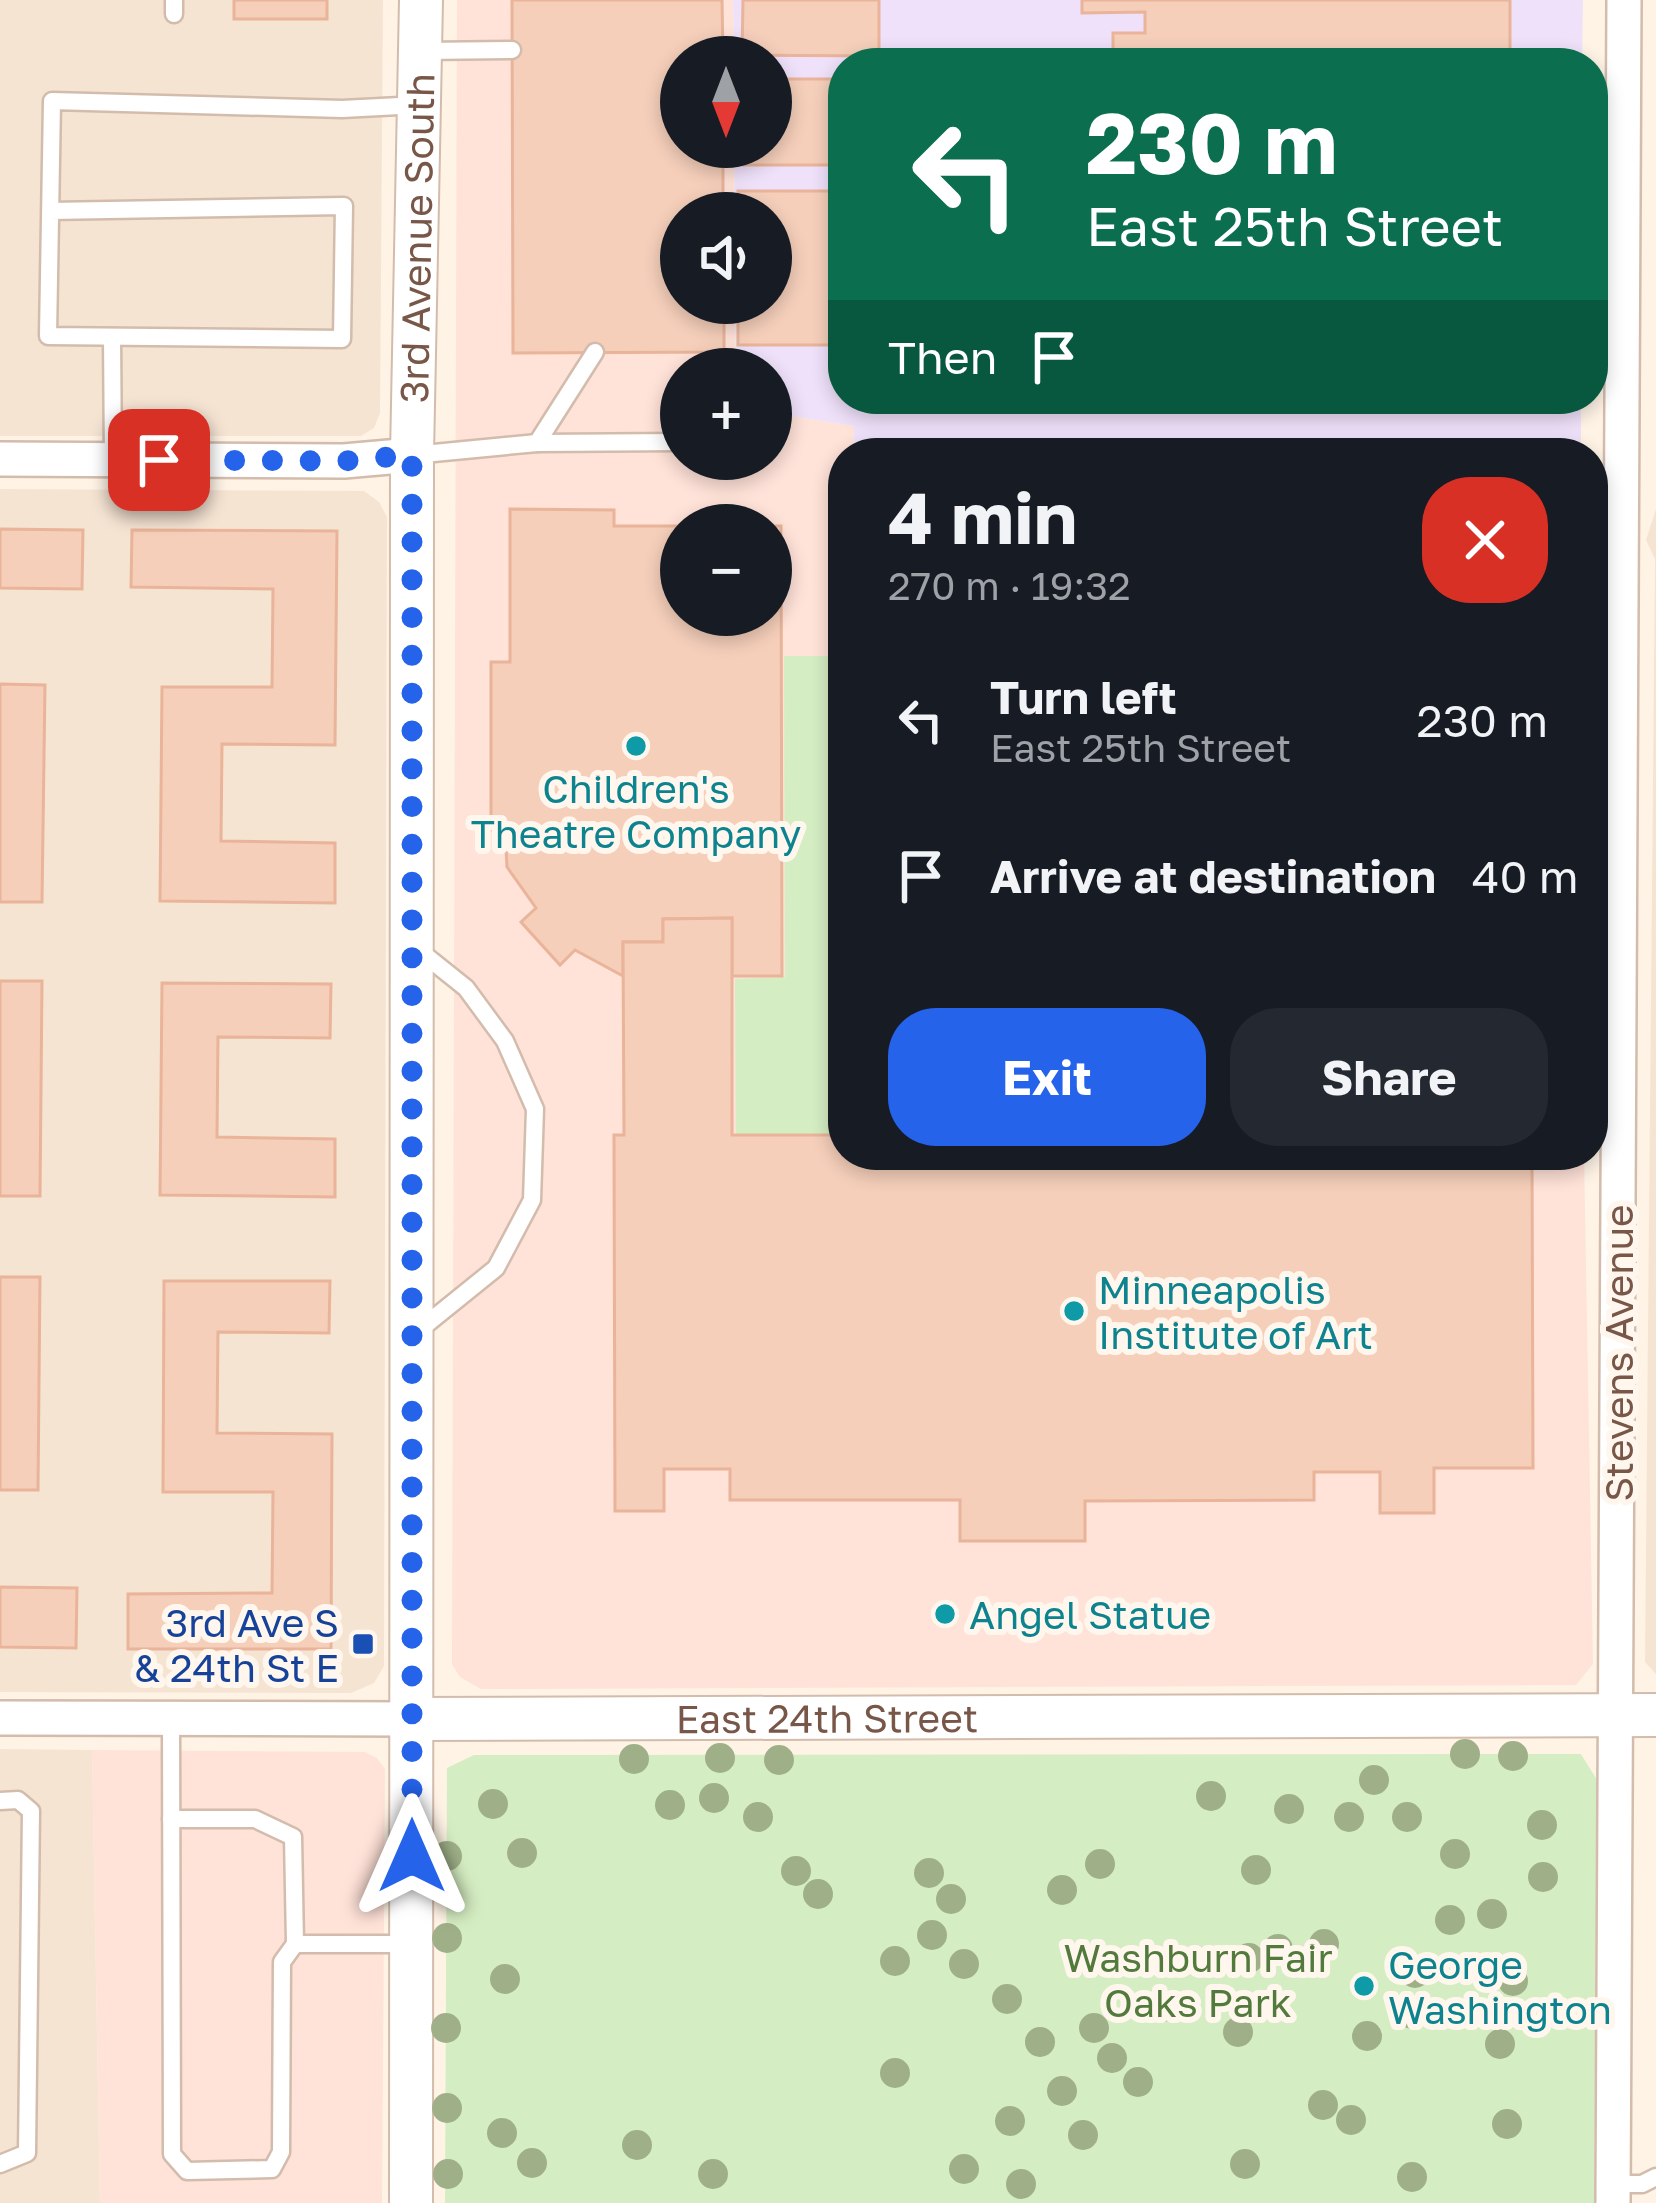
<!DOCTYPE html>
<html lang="en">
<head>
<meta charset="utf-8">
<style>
  body { margin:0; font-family:"Golos Text",sans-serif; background:#242831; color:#f1f3f6; height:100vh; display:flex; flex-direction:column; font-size:45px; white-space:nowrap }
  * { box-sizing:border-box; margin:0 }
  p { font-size:39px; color:#9ea1a6 }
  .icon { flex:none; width:66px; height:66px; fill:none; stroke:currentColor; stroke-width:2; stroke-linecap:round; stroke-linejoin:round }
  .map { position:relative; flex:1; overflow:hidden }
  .sheet { position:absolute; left:828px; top:438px; width:780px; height:732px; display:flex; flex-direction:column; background:#171b24; border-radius:48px; box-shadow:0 6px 18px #0003 }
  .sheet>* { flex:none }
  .guide { position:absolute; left:828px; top:48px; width:780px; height:366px; border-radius:48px; box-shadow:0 6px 18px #0003; background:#0b6e4f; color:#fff; overflow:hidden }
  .needle { width:78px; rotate:180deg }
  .controls { position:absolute; left:660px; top:36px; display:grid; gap:24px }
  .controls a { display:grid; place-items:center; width:132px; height:132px; border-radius:50%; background:#171b24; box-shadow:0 6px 18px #0003; font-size:60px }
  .pin { position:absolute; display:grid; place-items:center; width:102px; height:102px; color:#fff; margin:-51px; border-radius:24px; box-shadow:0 6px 18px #0006 }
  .me { position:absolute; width:132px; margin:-66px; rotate:0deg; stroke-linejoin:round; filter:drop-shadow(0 0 9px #0008) }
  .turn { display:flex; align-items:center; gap:42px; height:252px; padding:0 60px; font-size:54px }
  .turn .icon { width:156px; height:156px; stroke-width:2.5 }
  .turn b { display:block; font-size:84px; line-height:102px }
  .then { display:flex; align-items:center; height:114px; padding:0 60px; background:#0003; gap:24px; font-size:45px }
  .round { display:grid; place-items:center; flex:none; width:126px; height:126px; border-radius:48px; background:#242831 }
  .head { display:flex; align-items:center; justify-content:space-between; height:204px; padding:0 60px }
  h1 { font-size:72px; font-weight:700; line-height:90px }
  .cta { display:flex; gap:24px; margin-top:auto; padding:24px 60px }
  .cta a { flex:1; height:138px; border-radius:48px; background:#2563eb; color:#fff; font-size:48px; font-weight:700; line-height:138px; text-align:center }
  .cta a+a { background:#242831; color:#f1f3f6 }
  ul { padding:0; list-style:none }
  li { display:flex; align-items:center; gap:36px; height:156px; padding:0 60px }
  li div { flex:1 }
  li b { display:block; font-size:45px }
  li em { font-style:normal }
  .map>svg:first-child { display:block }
  .residential { fill:#f6e4d3 }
  .commercial { fill:#ffe2d8; fill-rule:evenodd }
  .education { fill:#f0e1fa }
  .green { fill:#d5edc2 }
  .building { fill:#f5cfba; stroke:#e9b499; stroke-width:3 }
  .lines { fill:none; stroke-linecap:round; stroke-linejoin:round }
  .service-casing { stroke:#d3bcac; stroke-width:21 }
  .minor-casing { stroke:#d3bcac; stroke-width:38 }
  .tertiary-casing { stroke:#d3bcac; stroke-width:46 }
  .service { stroke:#fff; stroke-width:16 }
  .minor { stroke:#fff; stroke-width:33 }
  .tertiary { stroke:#fff; stroke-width:42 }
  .tree { fill:#9fb088 }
  .route { stroke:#2563eb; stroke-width:21; stroke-dasharray:0 37.8 }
  .culture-dot { fill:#0f9aa8; stroke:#fff7ed; stroke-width:4.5 }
  .transit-dot { fill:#1a4fb4; stroke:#fff7ed; stroke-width:4.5 }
  .labels { text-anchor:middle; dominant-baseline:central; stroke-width:12; stroke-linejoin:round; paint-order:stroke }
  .street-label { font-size:39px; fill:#795748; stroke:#fff7ed }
  .culture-label { font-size:39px; fill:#0d838f; stroke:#fff7ed; text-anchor:start }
  .transit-label { font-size:39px; fill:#164399; stroke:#fff7ed; text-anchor:end }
  .park-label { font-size:39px; fill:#527a3c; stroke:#fff7ed }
</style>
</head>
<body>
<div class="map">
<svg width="1656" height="2203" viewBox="0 0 1656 2203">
  <rect width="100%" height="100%" fill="#fef3e5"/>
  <g class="residential">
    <polygon points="0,0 383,0 380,413 374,428 361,436 0,436"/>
    <polygon points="0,489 364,491 379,502 387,517 384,1666 374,1683 351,1693 0,1692"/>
    <polygon points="1656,509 1656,1674 1645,1662 1655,559 1646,540"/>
    <polygon points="0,1749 92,1750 100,2203 0,2203"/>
  </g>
  <g class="commercial">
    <path d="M457,0H733L734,57H681V147H734L735,213H681V303H735L736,369H681V459H771V413L854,426L853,453H843V1155H1584L1593,1664L1576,1685L481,1689L460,1677L452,1664ZM681,525H771V615H681Z"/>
    <polygon points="92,1750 365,1752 377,1758 385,1769 382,2203 100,2203"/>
  </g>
  <polygon class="education" points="733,0 1583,0 1582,63 843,63 843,399 1581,399 1581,453 853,453 854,426 771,413 771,369 736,369 735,303 771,303 771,213 735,213 734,147 771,147 771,57 734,57"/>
  <g class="green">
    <polygon points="784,656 843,656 843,1145 736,1140 735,979 785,977"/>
    <polygon points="1558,1754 1581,1754 1597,1780 1594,2203 445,2203 447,1768 474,1755"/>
  </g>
  <g class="building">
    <rect x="234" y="0" width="93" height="19"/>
    <polygon points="512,0 722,0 723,57 681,57 681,147 723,147 723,213 681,213 681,303 724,303 724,352 513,353"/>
    <polygon points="743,0 879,0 879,56 742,55"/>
    <polygon points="1082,0 1510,0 1510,63 1113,63 1113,33 1145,33 1145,12 1082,13"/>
    <polygon points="771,79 843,79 843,165 743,165 743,147 771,147"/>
    <polygon points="738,191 843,191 843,345 738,345 738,303 771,303 771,213 738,213"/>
    <polygon points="510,509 614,510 614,526 681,526 681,615 771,615 771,526 781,526 782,976 732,976 732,918 663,919 663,942 623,942 623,976 575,950 560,965 521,922 536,908 507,867 505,830 491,830 491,662 510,662"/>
    <polygon points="0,529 83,530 82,589 0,588"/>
    <polygon points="132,530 337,531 335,745 222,744 221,841 335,843 335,903 160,901 162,687 272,687 273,589 131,587"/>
    <polygon points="0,684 45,685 42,902 0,902"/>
    <polygon points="732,918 732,1135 843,1135 843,1155 1532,1155 1533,1468 1434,1468 1434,1513 1380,1513 1380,1472 1314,1472 1314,1500 1085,1501 1085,1541 960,1541 960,1500 730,1500 730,1469 664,1469 664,1511 615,1511 614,1135 624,1135 623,942 663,942 663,919"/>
    <polygon points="0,981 42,981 40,1196 0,1196"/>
    <polygon points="162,983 331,984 330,1038 218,1037 217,1137 335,1139 335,1197 160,1195"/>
    <polygon points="0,1277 40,1277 38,1490 0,1490"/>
    <polygon points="164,1281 330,1281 329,1333 218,1332 217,1433 332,1434 331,1649 128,1649 128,1594 272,1593 273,1492 163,1492"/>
    <polygon points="0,1587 77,1588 76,1648 0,1647"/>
  </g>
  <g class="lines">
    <defs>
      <g id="service">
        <polyline points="174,14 174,0"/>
        <polyline points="422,51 512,50"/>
        <polyline points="50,211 344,206 342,339 48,336 52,101 342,109 419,105"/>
        <polyline points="112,337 113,460"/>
        <polyline points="537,443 595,352"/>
        <polyline points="413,455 537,443 681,442"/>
        <polyline points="416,948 466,988 505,1041 535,1109 532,1200 496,1268 418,1331"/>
        <polyline points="171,1719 172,2154 187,2171 272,2169 281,2152 282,1962 295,1944 411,1944"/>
        <polyline points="0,1801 18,1800 31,1811 27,2153 0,2164"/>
        <polyline points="171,1819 255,1819 293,1837 295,1944"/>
        <polyline points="1613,2184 1642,2184 1656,2177"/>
      </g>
      <g id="minor">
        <polyline points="0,459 344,461 412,455"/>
        <polyline points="0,1718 413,1719"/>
        <polyline points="1613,2203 1624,0"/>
      </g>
      <g id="tertiary">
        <path id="s1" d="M413,1719L1656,1715"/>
        <path id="s2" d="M411,2203L412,455L421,0"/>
      </g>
    </defs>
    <use href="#service" class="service-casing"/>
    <use href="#minor" class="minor-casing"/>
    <use href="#tertiary" class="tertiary-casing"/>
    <use href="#service" class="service"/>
    <use href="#minor" class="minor"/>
    <use href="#tertiary" class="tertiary"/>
  </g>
  <g class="tree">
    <circle cx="1465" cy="1754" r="15"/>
    <circle cx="1513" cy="1756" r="15"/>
    <circle cx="720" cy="1758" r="15"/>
    <circle cx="634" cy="1759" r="15"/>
    <circle cx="779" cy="1760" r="15"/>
    <circle cx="1374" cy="1780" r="15"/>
    <circle cx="1211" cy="1796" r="15"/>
    <circle cx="714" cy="1798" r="15"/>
    <circle cx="493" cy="1804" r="15"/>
    <circle cx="670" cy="1805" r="15"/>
    <circle cx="1289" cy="1809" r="15"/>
    <circle cx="758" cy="1817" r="15"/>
    <circle cx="1349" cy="1817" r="15"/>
    <circle cx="1407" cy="1817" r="15"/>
    <circle cx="1542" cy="1825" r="15"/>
    <circle cx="522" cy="1853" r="15"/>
    <circle cx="1455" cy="1854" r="15"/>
    <circle cx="447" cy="1856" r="15"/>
    <circle cx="1100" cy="1864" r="15"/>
    <circle cx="1256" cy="1870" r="15"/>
    <circle cx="796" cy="1871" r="15"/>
    <circle cx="929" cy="1873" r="15"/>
    <circle cx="1543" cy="1877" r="15"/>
    <circle cx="1062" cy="1890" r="15"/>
    <circle cx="818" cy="1894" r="15"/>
    <circle cx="951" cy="1899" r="15"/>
    <circle cx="1492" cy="1914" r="15"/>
    <circle cx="1450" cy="1920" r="15"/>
    <circle cx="932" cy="1935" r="15"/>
    <circle cx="447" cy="1938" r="15"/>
    <circle cx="1324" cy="1944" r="15"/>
    <circle cx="1278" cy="1949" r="15"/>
    <circle cx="1249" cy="1958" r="15"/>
    <circle cx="895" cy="1961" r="15"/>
    <circle cx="964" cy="1964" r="15"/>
    <circle cx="1415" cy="1973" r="15"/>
    <circle cx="505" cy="1979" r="15"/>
    <circle cx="1513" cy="1981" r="15"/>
    <circle cx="1007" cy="1999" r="15"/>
    <circle cx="1163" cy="2007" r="15"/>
    <circle cx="1412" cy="2014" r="15"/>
    <circle cx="1538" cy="2015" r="15"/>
    <circle cx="446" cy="2028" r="15"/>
    <circle cx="1094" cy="2028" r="15"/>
    <circle cx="1238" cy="2032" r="15"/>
    <circle cx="1367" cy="2036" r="15"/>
    <circle cx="1040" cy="2042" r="15"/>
    <circle cx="1500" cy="2044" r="15"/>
    <circle cx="1112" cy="2058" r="15"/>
    <circle cx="895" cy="2073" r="15"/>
    <circle cx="1138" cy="2082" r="15"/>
    <circle cx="1062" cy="2091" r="15"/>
    <circle cx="1323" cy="2105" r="15"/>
    <circle cx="447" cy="2108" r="15"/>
    <circle cx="1351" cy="2120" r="15"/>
    <circle cx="1010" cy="2121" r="15"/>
    <circle cx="1507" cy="2124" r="15"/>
    <circle cx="502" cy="2133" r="15"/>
    <circle cx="1083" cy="2135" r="15"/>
    <circle cx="637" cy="2145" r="15"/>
    <circle cx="532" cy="2163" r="15"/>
    <circle cx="1245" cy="2164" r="15"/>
    <circle cx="964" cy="2169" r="15"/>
    <circle cx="448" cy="2174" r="15"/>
    <circle cx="713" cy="2174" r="15"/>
    <circle cx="1412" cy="2177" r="15"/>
    <circle cx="1021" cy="2184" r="15"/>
  </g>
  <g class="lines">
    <polyline class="route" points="159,460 344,461 412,455 412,1856"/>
  </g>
  <g class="culture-dot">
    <circle cx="636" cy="746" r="12"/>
    <circle cx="1074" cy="1311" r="12"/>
    <circle cx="945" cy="1614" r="12"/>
    <circle cx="1364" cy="1986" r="12"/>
  </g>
  <rect class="transit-dot" x="351" y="1632" width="24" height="24" rx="6"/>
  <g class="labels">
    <g class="street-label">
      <text stroke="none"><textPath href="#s2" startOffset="1965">3rd Avenue South</textPath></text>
      <text transform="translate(1618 1353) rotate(-90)">Stevens Avenue</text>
      <text stroke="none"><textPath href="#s1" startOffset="414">East 24th Street</textPath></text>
    </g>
    <g class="culture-label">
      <text x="636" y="788" text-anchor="middle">Children's<tspan x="636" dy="45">Theatre Company</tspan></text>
      <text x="1098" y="1289">Minneapolis<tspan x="1098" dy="45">Institute of Art</tspan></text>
      <text x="969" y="1614">Angel Statue</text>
      <text x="1388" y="1964">George<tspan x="1388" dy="45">Washington</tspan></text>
    </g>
    <g class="transit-label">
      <text x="339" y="1622">3rd Ave S<tspan x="339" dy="45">&amp; 24th St E</tspan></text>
    </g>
    <g class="park-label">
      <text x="1198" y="1957">Washburn Fair<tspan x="1198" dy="45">Oaks Park</tspan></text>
    </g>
  </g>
</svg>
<div class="controls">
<a><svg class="needle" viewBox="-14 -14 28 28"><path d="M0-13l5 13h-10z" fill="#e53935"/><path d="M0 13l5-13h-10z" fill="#9ea1a6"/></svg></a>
<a><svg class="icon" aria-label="sound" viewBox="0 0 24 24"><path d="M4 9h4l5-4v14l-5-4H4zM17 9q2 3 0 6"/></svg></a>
<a>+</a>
<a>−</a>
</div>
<div class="pin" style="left:159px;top:460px;background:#d93025"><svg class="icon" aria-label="arrive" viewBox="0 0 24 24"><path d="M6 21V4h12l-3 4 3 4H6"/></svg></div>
<svg class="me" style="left:412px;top:1856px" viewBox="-20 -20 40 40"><path d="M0-17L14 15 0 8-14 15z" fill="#2563eb" stroke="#fff" stroke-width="4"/></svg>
<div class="guide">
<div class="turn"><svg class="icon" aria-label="left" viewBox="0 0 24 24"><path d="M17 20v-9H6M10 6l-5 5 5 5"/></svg><div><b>230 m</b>East 25th Street</div></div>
<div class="then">Then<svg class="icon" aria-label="arrive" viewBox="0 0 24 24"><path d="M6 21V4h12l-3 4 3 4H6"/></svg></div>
</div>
<section class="sheet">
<div class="head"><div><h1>4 min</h1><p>270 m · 19:32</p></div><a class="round" style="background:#d93025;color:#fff"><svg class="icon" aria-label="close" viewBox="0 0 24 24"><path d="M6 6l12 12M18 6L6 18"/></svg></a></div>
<ul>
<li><svg class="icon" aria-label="left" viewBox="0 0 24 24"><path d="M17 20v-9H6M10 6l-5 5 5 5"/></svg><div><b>Turn left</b><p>East 25th Street</p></div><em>230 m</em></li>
<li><svg class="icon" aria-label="arrive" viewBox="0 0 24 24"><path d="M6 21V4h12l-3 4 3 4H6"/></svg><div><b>Arrive at destination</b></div><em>40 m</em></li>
</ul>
<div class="cta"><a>Exit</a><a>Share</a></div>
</section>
</div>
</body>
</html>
